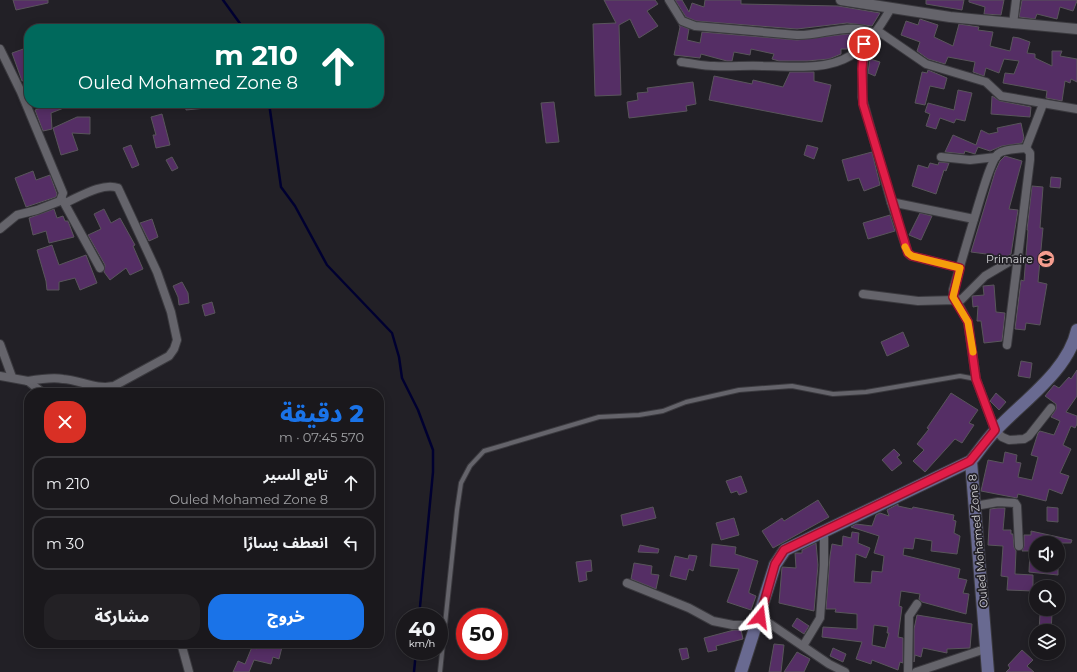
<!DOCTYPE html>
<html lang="ar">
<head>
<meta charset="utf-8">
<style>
  body { margin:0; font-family:Montserrat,"Noto Sans Arabic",sans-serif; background:#232125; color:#f1f3f6; direction:rtl; height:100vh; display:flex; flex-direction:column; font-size:15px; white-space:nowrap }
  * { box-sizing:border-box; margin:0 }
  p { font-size:13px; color:#9fa0a3 }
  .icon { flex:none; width:22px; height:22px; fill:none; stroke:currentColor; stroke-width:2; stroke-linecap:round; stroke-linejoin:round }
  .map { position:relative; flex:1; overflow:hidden; direction:ltr }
  .details { position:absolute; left:24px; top:388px; width:360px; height:260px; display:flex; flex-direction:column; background:#1a181c; border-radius:16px; box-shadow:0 2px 10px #0003,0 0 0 1px #38373b; direction:rtl }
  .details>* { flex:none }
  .hud { position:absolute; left:24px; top:24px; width:360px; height:84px; border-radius:16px; box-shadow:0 2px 10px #0003,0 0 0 1px #38373b; direction:rtl; background:#00695c; color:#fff; overflow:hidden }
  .tools { position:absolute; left:1029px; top:536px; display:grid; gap:8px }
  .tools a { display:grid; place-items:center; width:36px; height:36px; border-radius:50%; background:#1a181c; box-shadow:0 2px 10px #0003,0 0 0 1px #38373b; font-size:20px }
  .speed { position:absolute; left:396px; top:608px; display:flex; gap:8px; font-size:20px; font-weight:700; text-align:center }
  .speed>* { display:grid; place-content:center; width:52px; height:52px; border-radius:50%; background:#1a181c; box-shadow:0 2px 10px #0003,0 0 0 1px #38373b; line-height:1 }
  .speed small { font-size:10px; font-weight:400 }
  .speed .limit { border:6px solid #d22; background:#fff; color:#111 }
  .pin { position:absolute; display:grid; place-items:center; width:34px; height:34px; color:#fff; margin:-17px; border:2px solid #fff; border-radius:50%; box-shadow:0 1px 4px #0007 }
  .me { position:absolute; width:44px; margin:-22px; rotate:16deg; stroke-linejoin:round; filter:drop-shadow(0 0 3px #0008) }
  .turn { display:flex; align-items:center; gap:14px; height:84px; padding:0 20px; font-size:18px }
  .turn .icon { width:52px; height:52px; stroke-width:2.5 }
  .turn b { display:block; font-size:28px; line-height:34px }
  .round { display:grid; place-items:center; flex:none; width:42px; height:42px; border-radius:16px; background:#232125 }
  .headline { display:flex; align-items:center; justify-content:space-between; height:68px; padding:0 20px }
  h1 { font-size:24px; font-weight:800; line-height:30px; color:#1a73e8 }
  .primary-button { display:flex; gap:8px; margin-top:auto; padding:8px 20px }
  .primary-button a { flex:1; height:46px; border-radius:16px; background:#1a73e8; color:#fff; font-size:16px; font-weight:800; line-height:46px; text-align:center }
  .primary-button a+a { background:#232125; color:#f1f3f6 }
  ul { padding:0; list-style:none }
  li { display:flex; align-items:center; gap:12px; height:54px; margin:0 8px 6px; padding:0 12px; border:2px solid #38373b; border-radius:16px }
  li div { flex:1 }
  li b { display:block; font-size:15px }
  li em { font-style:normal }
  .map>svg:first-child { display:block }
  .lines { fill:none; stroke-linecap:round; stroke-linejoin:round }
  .stream { stroke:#000030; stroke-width:2.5 }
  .building { fill:#552e65; stroke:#59555b; fill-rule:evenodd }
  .service-casing { stroke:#3b3a3f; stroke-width:6 }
  .minor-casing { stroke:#3b3a3f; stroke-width:10 }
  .tertiary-casing { stroke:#3b3a3f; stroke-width:12 }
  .secondary-casing { stroke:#3b3a3f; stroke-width:14 }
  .service { stroke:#65646b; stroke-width:4 }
  .minor { stroke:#65646b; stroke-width:8 }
  .tertiary { stroke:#65646b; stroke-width:10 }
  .secondary { stroke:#696a91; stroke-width:12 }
  .route-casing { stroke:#92132f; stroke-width:10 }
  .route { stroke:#e11d48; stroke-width:7 }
  .slow { stroke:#f59e0b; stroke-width:7 }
  .labels { text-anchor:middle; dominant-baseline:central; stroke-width:3.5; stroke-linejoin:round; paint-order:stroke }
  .poi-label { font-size:11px; fill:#d5d4d8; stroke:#222026; text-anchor:end }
  .street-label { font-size:11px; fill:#d5d4d8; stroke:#222026 }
</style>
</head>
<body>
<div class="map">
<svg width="1077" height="672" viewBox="0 0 1077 672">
  <rect width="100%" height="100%" fill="#222026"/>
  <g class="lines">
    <g class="stream">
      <polyline points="223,0 244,29"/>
      <polyline points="269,103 281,187 295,206 327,265 392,333 399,357 402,378 418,410 433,450 433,472 419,617"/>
      <polyline points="414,672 416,651"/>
    </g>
  </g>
  <g class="building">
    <polygon points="13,0 48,0 48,3 16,10"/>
    <polygon points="604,0 655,0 658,4 647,11 658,26 639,38 630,19 619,25 621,95 595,96 593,24 616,23"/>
    <polygon points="675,0 682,0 689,12 692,3 704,7 705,0 741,0 741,4 838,6 880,13 872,26 847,23 797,29 696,21 686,17"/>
    <polygon points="926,0 964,0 962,10 926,4"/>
    <polygon points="969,0 1004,0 1001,15 984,14 985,7 969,2"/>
    <polygon points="1022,0 1077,0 1077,1 1073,11 1060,7 1057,19 1037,14 1035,19 1019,17"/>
    <polygon points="920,19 938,25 934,37 953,46 959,24 979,27 978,30 993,32 990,46 1010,51 1013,37 1019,38 1030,42 1027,53 1035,54 1035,58 1052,66 1052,51 1062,51 1060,56 1077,59 1077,82 1071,79 1070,83 1065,81 1062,101 1046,98 1047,91 1003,83 1005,73 1014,74 1019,61 1004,59 999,73 986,68 984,76 973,72 975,62 948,57 945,64 928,59 917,51 920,42 901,35 906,21 918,25"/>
    <polygon points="679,25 689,29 687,40 700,43 702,32 797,40 847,34 854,34 854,38 849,38 849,49 841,49 841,54 829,59 807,61 779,61 772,59 774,54 751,49 750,55 734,52 732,61 727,61 701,54 700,58 674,55 680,27"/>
    <polygon points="29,47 29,79 22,81 12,53"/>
    <polygon points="870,59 880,62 875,76 868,73"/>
    <polygon points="928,70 947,78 944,89 930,86 925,105 915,103 922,72 927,73"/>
    <polygon points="790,72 814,72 814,81 831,85 822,122 709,100 714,76 752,84 753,80 783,87"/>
    <polygon points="693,82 696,104 686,106 687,111 629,118 627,102 638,100 637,93 648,92 647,88"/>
    <polygon points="958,90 972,93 965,121 956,119 954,123 940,118 936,129 926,126 930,114 925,112 928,103 954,110"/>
    <polygon points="992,96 1000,101 1031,107 1030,117 991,114"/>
    <polygon points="554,102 559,142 546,143 541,103"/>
    <polygon points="55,103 74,104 51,113 52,129 43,131 35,110"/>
    <polygon points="185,103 206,103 206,108 186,110"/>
    <polygon points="162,114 170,145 156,148 153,135 156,135 151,117"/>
    <polygon points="77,117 90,117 90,134 72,133 78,150 61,155 53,128"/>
    <polygon points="1021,123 1024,138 1022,143 1002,146 990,151 978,147 975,154 965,151 964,154 945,152 953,135 976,145 981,130 989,134 998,132 997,128"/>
    <polygon points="131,145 139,165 132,168 123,148"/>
    <polygon points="807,145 818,148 814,159 804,155"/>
    <polygon points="872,152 880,185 864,191 859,178 848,181 842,160"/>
    <polygon points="1005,156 1022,161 1009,209 1018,210 1011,254 1004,258 1001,258 1001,260 996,263 993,262 994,255 971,252 995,172 1000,161"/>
    <polygon points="172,157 178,168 172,171 166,160"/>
    <polygon points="939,162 949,163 946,171 944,170 936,194 912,186 918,165 928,168 930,163 938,165"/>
    <polygon points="33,171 36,180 50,175 57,194 56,197 26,207 15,178"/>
    <polygon points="1051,177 1061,178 1060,188 1050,187"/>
    <polygon points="1032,186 1043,187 1040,228 1043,228 1038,282 1047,284 1040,325 1026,323 1025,330 1015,329 1021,280 1024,281 1028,230 1027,230"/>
    <polygon points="54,209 57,218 63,216 65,221 68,221 74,237 49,243 46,231 33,235 29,218"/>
    <polygon points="104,209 111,223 120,218 135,245 133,246 143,269 130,275 126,268 110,280 104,272 105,265 88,235 101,229 94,214"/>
    <polygon points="920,213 932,216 921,240 909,235"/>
    <polygon points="890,215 895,231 868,239 863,223"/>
    <polygon points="152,219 158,237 149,241 140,223"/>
    <polygon points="52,245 59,265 86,255 97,283 80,290 75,278 59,282 59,290 47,290 46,281 37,250"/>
    <polygon points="182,282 188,293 189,303 179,305 178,297 173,286"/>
    <polygon points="994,285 996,312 1005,313 1002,341 984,343 981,321 977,321 978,306 973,307 972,296 984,295 983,286"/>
    <polygon points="212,302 215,313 205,316 202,305"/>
    <polygon points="903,332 909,346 887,356 881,342"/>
    <polygon points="1021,361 1032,363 1030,378 1018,376"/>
    <polygon points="1077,370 1077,396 1066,412 1077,416 1077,424 1075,428 1071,426 1063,445 1071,449 1060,473 1069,476 1062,494 1049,489 1046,501 1018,494 1017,498 981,491 988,460 1003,463 1005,452 1017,455 1016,462 1021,463 1018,477 1032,480 1038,457 1031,455 1038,433 1040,431 1054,435 1060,421 1051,417 1056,409 1056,404 1045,396 1054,385 1059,388 1069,377 1071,379"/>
    <polygon points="951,393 978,410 969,423 974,425 962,443 955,439 925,472 913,461 924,450 917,444 929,429 927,428"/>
    <polygon points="996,393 1006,402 999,410 990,401"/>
    <polygon points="894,449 900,455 897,457 902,463 892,471 882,460"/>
    <polygon points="741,476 747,492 739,495 737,491 731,493 726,481"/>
    <polygon points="818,500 829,517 773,548 762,531 782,518 784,521"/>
    <path d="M898,504V506L912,509L913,507L954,515L953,520L956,521L954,533L960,536L957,554L931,551L932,541L915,538L913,549L904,548L903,555L960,569L958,578L967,580L963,593L969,594L966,614L922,602L919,599L920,594L901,591L899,606L902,607L898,637L903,638V663L900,662L898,670L872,660L871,664L856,659L862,642L822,637L823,627L857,629V614L835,612L836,609H826L830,556L832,544L842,546L843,536L851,538L852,532L859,533L858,543L870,548L866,558L856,554L854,582L871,583L872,571L882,572L884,556L874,553L879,536L851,527L856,524L872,526L876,515L880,513L889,516L887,510ZM874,625L888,627L887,633H889L885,648L872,645Z"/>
    <polygon points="653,507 656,518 623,526 621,515"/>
    <polygon points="1047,507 1058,508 1058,522 1047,521"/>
    <polygon points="998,508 1005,508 1003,530 1011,530 1011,534 1013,534 1014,547 1016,551 1015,574 1033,575 1033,591 1007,590 1008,577 1001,576 1003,546 988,545 990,509"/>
    <polygon points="734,518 739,535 721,540 716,523"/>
    <polygon points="1031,531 1072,540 1071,543 1036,543 1036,565 1058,565 1058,575 1029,572 1030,551 1022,551 1024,546 1024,535 1031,535"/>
    <polygon points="816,543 818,565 814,611 779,603 782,567 796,568 795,553 802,553 802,550"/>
    <polygon points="712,544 736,547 735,554 758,561 749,591 749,593 756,596 751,610 727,602 739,569 710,566"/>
    <polygon points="640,545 659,549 658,553 638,552"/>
    <polygon points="689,555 697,556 693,571 689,569 686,580 670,576 675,556 688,559"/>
    <polygon points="591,560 592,571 586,572 587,580 579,582 576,562"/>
    <polygon points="634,563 652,566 651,574 659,575 656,589 631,579"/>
    <polygon points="1040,614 1052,614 1051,631 1039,631"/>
    <polygon points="917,615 972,624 970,648 947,649 947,653 923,648 921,657 915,655 914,662 914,629"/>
    <polygon points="797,618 809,626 804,634 792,626"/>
    <polygon points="734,630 741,630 743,639 716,646 717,650 708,652 704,638"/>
    <polygon points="259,643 283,643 279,659 273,657 271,664 254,660 249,672 233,672 238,661 245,664 252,647 257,649"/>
    <polygon points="774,644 784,645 781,672 769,672"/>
    <polygon points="687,648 689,658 682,660 679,649"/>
    <polygon points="833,648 846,654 843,662 830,656"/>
    <polygon points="1022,650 1033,660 1027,666 1034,672 1006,672 1010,668 1008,665"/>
    <polygon points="797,652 810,659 804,672 784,672"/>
  </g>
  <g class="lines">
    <defs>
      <polyline id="service" points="440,672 457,510 461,483 470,466 484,451 599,417 639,415 663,411 686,402 739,390 792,386 833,394 866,392 960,376 976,379"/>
      <g id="minor">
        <path d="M669,0L682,21L695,26L797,35C822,36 852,21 875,34"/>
        <polyline points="1013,24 1016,0"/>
        <polyline points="878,31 926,64 986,82 1001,96 1077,109"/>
        <polyline points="864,44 862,97 891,202 974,219 953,290 954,298 961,300 985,276 1019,256"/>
        <polyline points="0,49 21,92 63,193 60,201 37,210 17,215 0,229"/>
        <path d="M681,62C692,63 703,66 714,66C731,67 747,65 763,66C791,66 825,71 850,56C869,44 880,27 891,8"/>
        <polyline points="941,157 970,160 996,157"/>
        <polyline points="62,199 100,268"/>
        <polyline points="891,202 908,253 911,256 960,268"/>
        <path d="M974,219C978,207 990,161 998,154C1003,149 1019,149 1026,148L1043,104"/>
        <polyline points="863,294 918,301 956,300 968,322 976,379 995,430 1002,437 1009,440 1024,439 1029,436 1051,408"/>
        <polyline points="0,344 12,377"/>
        <polyline points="1007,345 1030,160 1030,153 1026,148"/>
        <polyline points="0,376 28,381 43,393"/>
        <path d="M28,381C40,379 52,377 63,379C80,380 96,390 114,386L169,356L174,349L177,340L171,312L157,272L118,188C103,182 79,197 65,203"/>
        <polyline points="975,506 998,502 1015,503 1017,506 1019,546"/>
        <polyline points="627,583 689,608 713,621 733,625 757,625"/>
        <polyline points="760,617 829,664 845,672"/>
        <polyline points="181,643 189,672"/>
        <polyline points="803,646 820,618 824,565 824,530"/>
        <polyline points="908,672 909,616 917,604"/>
        <polyline points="916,672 985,649"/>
      </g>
      <polyline id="tertiary" points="841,0 950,17 1077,29"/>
      <g id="secondary">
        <polyline points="741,672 775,565 785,550 971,461"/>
        <path d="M988,672L971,461C979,451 987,439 996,430C1023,401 1068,371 1077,330"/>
      </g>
    </defs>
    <use href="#service" class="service-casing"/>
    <use href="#minor" class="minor-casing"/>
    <use href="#tertiary" class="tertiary-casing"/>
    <use href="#secondary" class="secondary-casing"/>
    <use href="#service" class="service"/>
    <use href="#minor" class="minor"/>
    <use href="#tertiary" class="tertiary"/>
    <use href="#secondary" class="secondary"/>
  </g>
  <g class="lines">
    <defs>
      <polyline id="route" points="760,617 775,564 784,550 970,461 995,430 976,379 968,322 953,297 960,268 912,256 908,253 863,104 862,69 864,44"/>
    </defs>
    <use href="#route" class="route-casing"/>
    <use href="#route" class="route"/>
    <polyline class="slow" points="905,247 908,253 912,256 960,268 953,297 968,322 973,352"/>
  </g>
  <defs>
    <symbol id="school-disc" viewBox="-11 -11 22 22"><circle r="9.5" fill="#f59d8f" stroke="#222026"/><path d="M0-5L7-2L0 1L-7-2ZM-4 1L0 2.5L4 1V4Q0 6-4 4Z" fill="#111"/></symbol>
  </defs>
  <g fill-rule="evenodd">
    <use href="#school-disc" x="1036" y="249" width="20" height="20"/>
  </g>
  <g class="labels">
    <g class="poi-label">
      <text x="1033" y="259">Primaire</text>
    </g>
    <g class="street-label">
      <text transform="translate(978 541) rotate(-95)">Ouled Mohamed Zone 8</text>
    </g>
  </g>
</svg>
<div class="tools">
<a><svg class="icon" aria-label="sound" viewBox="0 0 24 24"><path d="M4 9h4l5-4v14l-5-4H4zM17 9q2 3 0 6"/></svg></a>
<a><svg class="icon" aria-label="search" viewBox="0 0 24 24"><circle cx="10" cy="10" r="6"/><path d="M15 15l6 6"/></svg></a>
<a><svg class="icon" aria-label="layers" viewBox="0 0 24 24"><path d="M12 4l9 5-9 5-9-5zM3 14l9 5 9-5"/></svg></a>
</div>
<div class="speed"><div>40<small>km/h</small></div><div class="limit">50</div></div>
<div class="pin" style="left:864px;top:44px;background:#d93025"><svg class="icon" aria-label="arrive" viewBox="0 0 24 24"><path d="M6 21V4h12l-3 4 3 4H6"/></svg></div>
<svg class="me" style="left:760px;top:617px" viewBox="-20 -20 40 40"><path d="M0-17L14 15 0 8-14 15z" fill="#e11d48" stroke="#fff" stroke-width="4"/></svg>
<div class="hud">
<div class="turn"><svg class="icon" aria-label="ahead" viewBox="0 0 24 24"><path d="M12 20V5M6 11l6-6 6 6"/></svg><div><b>210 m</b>Ouled Mohamed Zone 8</div></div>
</div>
<section class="details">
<div class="headline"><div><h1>2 دقيقة</h1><p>570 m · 07:45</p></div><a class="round" style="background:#d93025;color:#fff"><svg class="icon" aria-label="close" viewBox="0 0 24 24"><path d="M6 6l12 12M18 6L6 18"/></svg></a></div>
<ul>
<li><svg class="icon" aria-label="ahead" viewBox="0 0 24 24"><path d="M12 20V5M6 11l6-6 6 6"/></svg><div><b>تابع السير</b><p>Ouled Mohamed Zone 8</p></div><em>210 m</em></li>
<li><svg class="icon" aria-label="left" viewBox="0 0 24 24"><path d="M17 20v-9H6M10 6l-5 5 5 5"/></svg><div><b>انعطف يسارًا</b></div><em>30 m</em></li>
</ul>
<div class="primary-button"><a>خروج</a><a>مشاركة</a></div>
</section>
</div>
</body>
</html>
